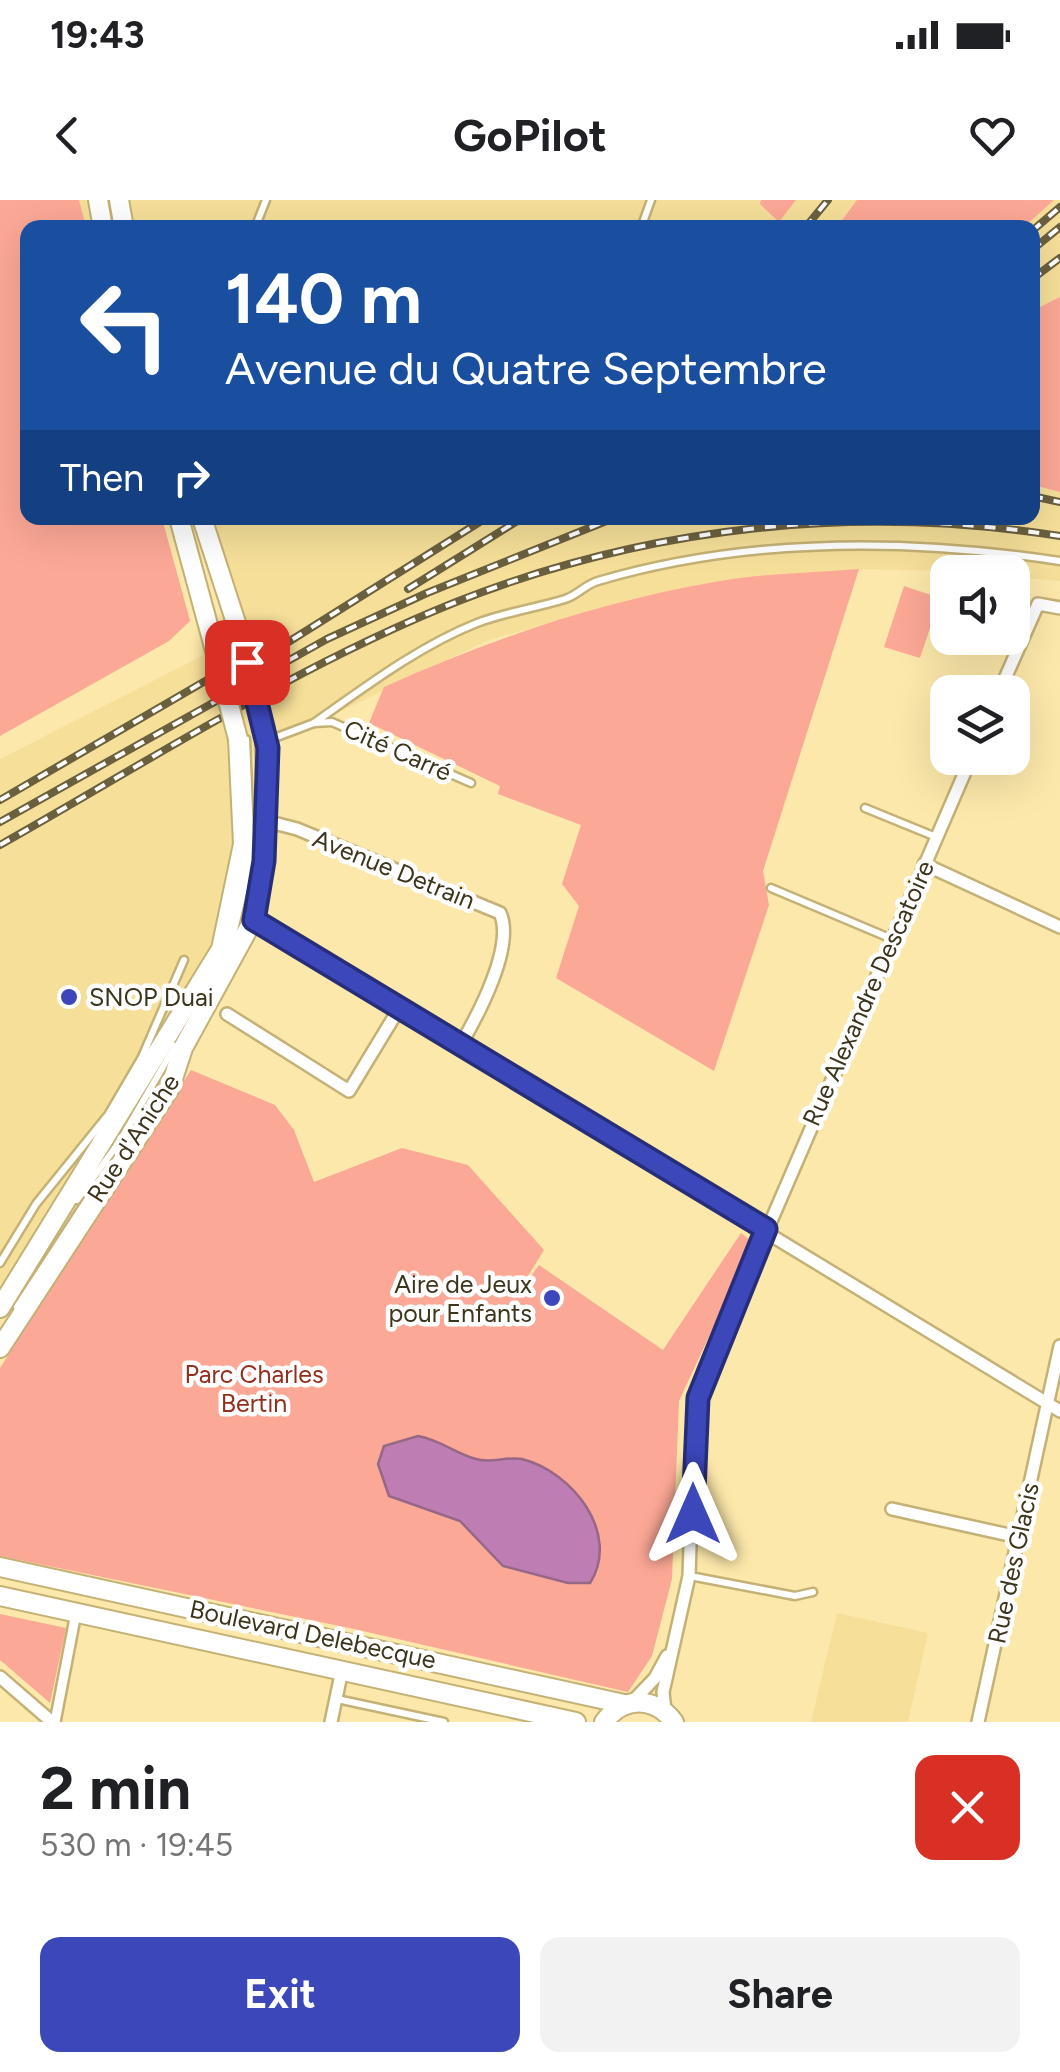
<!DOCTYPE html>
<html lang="en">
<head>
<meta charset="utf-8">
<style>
  body { margin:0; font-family:Figtree,sans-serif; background:#f2f2f2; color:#202124; height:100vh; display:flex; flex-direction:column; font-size:38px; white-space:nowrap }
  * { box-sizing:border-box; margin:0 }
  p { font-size:32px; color:#757577 }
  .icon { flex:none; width:55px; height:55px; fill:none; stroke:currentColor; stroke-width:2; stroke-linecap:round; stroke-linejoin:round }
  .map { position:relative; height:1522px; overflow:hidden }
  .drawer { display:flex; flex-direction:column; background:#fff; flex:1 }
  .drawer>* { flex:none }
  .hud { position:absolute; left:20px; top:20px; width:1020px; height:305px; border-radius:20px; box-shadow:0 10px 40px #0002; background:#1a4fa0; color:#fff; overflow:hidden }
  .tools { position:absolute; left:930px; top:355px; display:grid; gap:20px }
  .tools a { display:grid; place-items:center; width:100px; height:100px; border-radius:20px; background:#fff; box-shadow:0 10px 40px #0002; font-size:50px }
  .pin { position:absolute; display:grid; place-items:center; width:85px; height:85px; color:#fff; margin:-42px; border-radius:20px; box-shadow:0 5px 15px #0006 }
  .me { position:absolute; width:110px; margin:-55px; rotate:0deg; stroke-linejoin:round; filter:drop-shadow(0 0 8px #0008) }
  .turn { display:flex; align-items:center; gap:35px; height:210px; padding:0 40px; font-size:45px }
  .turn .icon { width:130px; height:130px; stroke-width:2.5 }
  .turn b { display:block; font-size:70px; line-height:85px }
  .then { display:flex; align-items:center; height:95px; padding:0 40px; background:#0003; gap:20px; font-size:38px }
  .round { display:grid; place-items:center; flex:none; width:105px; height:105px; border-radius:20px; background:#f2f2f2 }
  .summary { display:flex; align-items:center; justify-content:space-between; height:170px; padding:0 40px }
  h1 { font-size:60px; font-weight:700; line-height:75px }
  .action { display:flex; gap:20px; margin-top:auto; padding:20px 40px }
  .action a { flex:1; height:115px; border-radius:20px; background:#3c47ba; color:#fff; font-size:40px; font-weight:700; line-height:115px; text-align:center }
  .action a+a { background:#f2f2f2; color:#202124 }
  .status { display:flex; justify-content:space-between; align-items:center; height:70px; padding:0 50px; background:#fff; direction:ltr }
  .status svg { height:28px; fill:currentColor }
  header { display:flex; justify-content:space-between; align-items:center; height:130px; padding:0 40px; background:#fff; font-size:45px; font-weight:700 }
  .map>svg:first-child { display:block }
  .built { fill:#f5df99 }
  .green { fill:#fca896 }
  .water { fill:#be7db3; stroke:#976786; stroke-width:2.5 }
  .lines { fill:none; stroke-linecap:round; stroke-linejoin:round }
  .service-casing { stroke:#c4b175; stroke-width:11 }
  .pedestrian-casing { stroke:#c4b175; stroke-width:14 }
  .minor-casing { stroke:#c4b175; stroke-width:16 }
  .secondary-casing { stroke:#c4b175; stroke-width:22 }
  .service { stroke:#fff; stroke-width:6 }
  .pedestrian { stroke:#fff; stroke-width:9 }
  .minor { stroke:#fff; stroke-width:11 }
  .secondary { stroke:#fff; stroke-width:18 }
  .rail-casing { stroke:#6b603e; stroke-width:8 }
  .rail { stroke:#fff; stroke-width:4; stroke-dasharray:11; stroke-linecap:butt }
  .secondary-bridge-casing { stroke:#c4b175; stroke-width:22; stroke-linecap:butt }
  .secondary-bridge { stroke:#fff; stroke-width:18 }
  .route-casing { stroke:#272e79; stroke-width:25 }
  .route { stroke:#3c47ba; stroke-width:18 }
  .poi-dot { fill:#3c47ba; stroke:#fff; stroke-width:4 }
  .labels { text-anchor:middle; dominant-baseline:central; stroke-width:9; stroke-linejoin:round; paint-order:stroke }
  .street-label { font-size:25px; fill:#3c351c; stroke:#fff }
  .poi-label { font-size:25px; fill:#3c351c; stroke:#fff; text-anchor:start }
  .park-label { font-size:25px; fill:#922e1b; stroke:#fff }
</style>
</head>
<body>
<div class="status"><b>19:43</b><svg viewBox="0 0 49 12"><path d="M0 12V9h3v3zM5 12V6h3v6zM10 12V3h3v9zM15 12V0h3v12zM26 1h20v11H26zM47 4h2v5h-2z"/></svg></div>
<header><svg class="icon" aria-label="back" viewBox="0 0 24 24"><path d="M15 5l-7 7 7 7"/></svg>GoPilot<svg class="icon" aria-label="heart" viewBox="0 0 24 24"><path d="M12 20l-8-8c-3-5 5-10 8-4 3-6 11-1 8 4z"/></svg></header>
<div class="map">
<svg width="1060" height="1522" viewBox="0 0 1060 1522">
  <rect width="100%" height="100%" fill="#fce8aa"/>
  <g class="built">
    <polygon points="79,0 1060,0 1060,381 1013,377 1012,372 859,369 636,398 486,441 239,560 228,698 208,764 0,1094 0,559 247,433 194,318 1032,318 1032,28 86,28"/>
    <polygon points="837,1413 928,1433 908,1522 811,1522"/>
  </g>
  <g class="green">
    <polygon points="0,0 79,0 86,27 28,28 28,318 162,318 190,421 169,441 0,536"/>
    <polygon points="761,0 796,0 779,22 760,4"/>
    <polygon points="857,0 1054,0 1024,27 837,27"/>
    <polygon points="1060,97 1060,292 1033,285 1032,111"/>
    <path d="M859,369L763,671L769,705L714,871L556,778L579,706L562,684L581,625L498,594L500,586L369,523L384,487C493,438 602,401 720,381C765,373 813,373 859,369Z"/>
    <polygon points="904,386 940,398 920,458 884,447"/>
    <polygon points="191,870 275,905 294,930 314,982 402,948 468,965 544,1050 512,1102 539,1065 663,1150 741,1033 753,1042 679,1201 672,1379 652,1456 628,1492 354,1429 0,1356 0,1168"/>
    <polygon points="0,1414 66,1428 50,1503 0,1460"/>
  </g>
  <path class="water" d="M418,1236C440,1240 455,1253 476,1259C491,1264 507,1256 522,1259C573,1272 621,1334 590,1383H568L503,1366L460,1321L389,1296L378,1264L384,1246Z"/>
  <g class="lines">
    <defs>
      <g id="service">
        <polyline points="255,28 266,0"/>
        <polyline points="641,28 651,0"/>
        <path d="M314,523C365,487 419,446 477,423C506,412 536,408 565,399C578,395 586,384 598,381C748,337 907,338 1060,361"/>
        <polyline points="269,540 314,523 332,522 471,583"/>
        <polyline points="865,608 936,637"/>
        <polyline points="771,688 892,739"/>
        <polyline points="231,743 251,659 246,539"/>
        <polyline points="77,1000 120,941 175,846"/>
        <polyline points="0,1063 36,1004 108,915 142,857 184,760"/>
        <polyline points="17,1107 106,971"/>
        <polyline points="690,1376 795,1396 813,1392"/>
        <polyline points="337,1499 444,1522"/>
      </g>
      <polyline id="pedestrian" points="55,1522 76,1413"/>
      <g id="minor">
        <polyline points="999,492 1038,404 1060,408"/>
        <path d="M266,621L297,629L500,713C515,746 478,815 461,844"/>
        <polyline points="924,664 1060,727"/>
        <polyline points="254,721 1060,1211"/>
        <polyline points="227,814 349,891 400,807"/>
        <polyline points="892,1309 1018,1337"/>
        <polyline points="0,1477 52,1522"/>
        <polyline points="632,1502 655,1478 667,1456"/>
        <polyline points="665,1511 663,1492 689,1376 694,1223 705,1174 971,558"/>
        <polyline points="331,1522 342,1470"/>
        <polyline points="978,1522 1060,1146"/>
      </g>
      <g id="secondary">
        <polyline points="98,0 103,28"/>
        <polyline points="119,0 124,28"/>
        <polyline points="179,318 214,447"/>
        <polyline points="202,318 238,429"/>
        <polyline points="0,1108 221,749 243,644 238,539"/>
        <polyline points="0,1148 170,888 183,848 257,713 266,632 265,529"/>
        <polyline points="0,1367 624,1504"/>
        <polyline points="0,1396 576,1522"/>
        <path d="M604,1522C623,1496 655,1496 674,1522"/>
      </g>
    </defs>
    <use href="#service" class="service-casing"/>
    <use href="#pedestrian" class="pedestrian-casing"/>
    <use href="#minor" class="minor-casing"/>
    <use href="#secondary" class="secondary-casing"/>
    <use href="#service" class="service"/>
    <use href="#pedestrian" class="pedestrian"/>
    <use href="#minor" class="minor"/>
    <use href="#secondary" class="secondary"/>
    <defs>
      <g id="rail">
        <polyline points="805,28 828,0"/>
        <polyline points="1032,31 1060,7"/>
        <polyline points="1032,50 1060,27"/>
        <polyline points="1032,79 1060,58"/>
        <polyline points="1032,296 1060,302"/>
        <polyline points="408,389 522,318"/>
        <polyline points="274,451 486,318"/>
        <polyline points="0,600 281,437"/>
        <polyline points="0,622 327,439 427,393 614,318"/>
        <path d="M0,645C149,561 296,466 456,402C648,326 856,304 1060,336"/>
      </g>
    </defs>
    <use href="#rail" class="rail-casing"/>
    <use href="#rail" class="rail"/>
    <defs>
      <g id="secondary-bridge">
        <polyline points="238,429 265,529"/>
        <polyline points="214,447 238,539"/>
      </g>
    </defs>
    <use href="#secondary-bridge" class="secondary-bridge-casing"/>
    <use href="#secondary-bridge" class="secondary-bridge"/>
  </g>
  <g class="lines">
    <defs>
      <polyline id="route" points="247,462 268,548 264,661 254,720 766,1029 698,1198 693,1314"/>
    </defs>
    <use href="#route" class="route-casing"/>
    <use href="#route" class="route"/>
  </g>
  <g class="poi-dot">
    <circle cx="69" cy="797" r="10"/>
    <circle cx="552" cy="1098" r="10"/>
  </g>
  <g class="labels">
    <g class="street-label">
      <text transform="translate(398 550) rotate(24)">Cité Carré</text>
      <text transform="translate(394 669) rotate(22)">Avenue Detrain</text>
      <text transform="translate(868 793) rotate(-66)">Rue Alexandre Descatoire</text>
      <text transform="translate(133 938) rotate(-57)">Rue d'Aniche</text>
      <text transform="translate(1013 1363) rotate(-78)">Rue des Glacis</text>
      <text transform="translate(313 1434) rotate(12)">Boulevard Delebecque</text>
    </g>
    <g class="poi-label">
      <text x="89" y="797">SNOP Duai</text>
      <text x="532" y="1084" text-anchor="end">Aire de Jeux<tspan x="532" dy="29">pour Enfants</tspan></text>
    </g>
    <g class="park-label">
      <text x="254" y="1174">Parc Charles<tspan x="254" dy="29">Bertin</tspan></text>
    </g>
  </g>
</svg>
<div class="tools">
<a><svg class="icon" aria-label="sound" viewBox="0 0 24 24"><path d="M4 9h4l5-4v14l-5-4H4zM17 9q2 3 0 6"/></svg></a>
<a><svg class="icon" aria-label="layers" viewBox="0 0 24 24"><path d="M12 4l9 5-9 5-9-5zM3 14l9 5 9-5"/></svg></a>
</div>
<div class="pin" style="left:247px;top:462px;background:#d93025"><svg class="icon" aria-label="arrive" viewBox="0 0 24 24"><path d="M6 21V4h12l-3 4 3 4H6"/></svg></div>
<svg class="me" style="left:693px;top:1314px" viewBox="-20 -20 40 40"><path d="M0-17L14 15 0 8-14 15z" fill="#3c47ba" stroke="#fff" stroke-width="4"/></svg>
<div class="hud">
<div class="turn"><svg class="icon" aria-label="left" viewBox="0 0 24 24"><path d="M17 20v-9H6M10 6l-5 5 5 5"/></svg><div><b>140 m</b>Avenue du Quatre Septembre</div></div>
<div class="then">Then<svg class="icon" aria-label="right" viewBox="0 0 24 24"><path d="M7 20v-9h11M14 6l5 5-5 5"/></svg></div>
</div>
</div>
<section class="drawer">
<div class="summary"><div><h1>2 min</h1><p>530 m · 19:45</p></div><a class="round" style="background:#d93025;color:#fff"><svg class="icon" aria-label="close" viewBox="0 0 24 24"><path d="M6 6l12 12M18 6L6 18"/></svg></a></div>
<div class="action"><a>Exit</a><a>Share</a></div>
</section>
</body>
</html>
